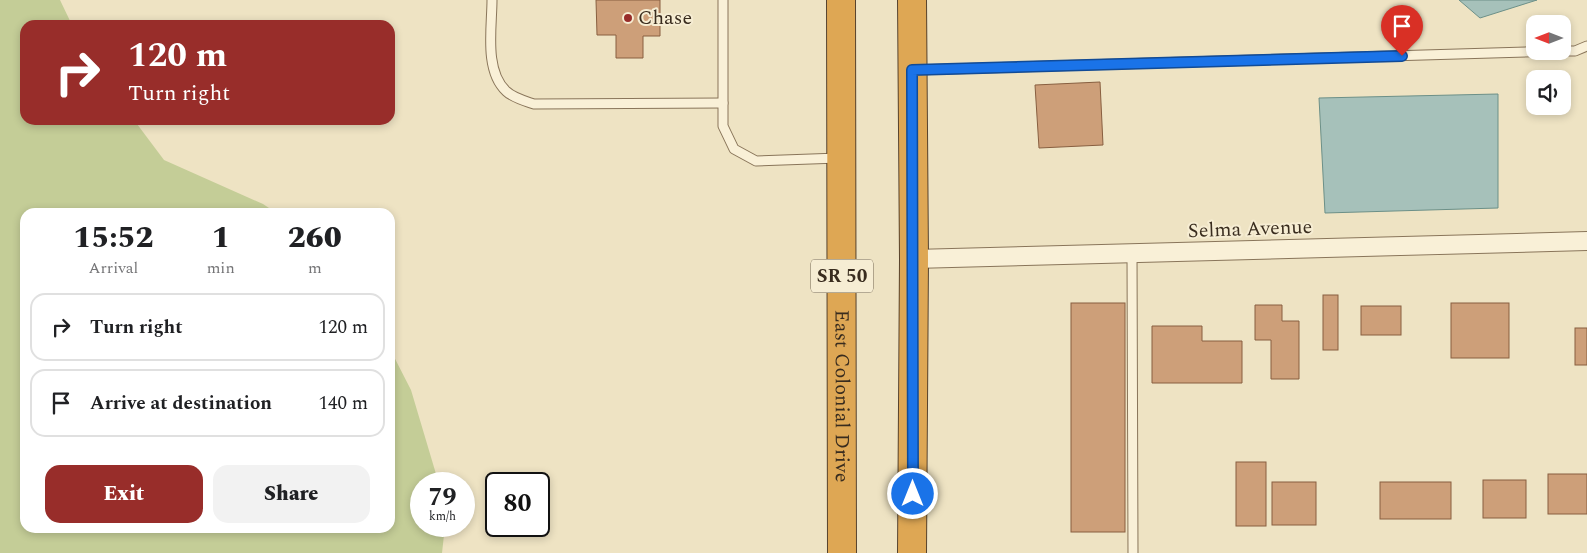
<!DOCTYPE html>
<html lang="en">
<head>
<meta charset="utf-8">
<style>
  body { margin:0; font-family:Spectral,serif; background:#f2f2f2; color:#202124; height:100vh; display:flex; flex-direction:column; font-size:19px; white-space:nowrap }
  * { box-sizing:border-box; margin:0 }
  p { font-size:16px; color:#757577 }
  .icon { flex:none; width:28px; height:28px; fill:none; stroke:currentColor; stroke-width:2; stroke-linecap:round; stroke-linejoin:round }
  .map { position:relative; flex:1; overflow:hidden }
  .sheet { position:absolute; left:20px; top:208px; width:375px; height:325px; display:flex; flex-direction:column; background:#fff; border-radius:15px; box-shadow:0 2px 8px #0003 }
  .sheet>* { flex:none }
  .hud { position:absolute; left:20px; top:20px; width:375px; height:105px; border-radius:15px; box-shadow:0 2px 8px #0003; background:#982d2a; color:#fff; overflow:hidden }
  .needle { width:32px; rotate:270deg }
  .buttons { position:absolute; left:1526px; top:15px; display:grid; gap:10px }
  .buttons a { display:grid; place-items:center; width:45px; height:45px; border-radius:10px; background:#fff; box-shadow:0 2px 8px #0003; font-size:25px }
  .speed { position:absolute; left:410px; top:472px; display:flex; gap:10px; font-size:25px; font-weight:700; text-align:center }
  .speed>* { display:grid; place-content:center; width:65px; height:65px; border-radius:50%; background:#fff; box-shadow:0 2px 8px #0003; line-height:1 }
  .speed small { font-size:12px; font-weight:400 }
  .speed .limit { border:2px solid #111; border-radius:8px; background:#fff; color:#111 }
  .pin { position:absolute; display:grid; place-items:center; width:42px; height:42px; color:#fff; margin:-51px -21px; border-radius:50% 50% 50% 0; rotate:-45deg; box-shadow:0 0 5px #0007 }
  .pin .icon { rotate:45deg }
  .me { position:absolute; width:55px; margin:-28px; rotate:0deg; stroke-linejoin:round; filter:drop-shadow(0 0 4px #0008) }
  .turn { display:flex; align-items:center; gap:18px; height:105px; padding:0 25px; font-size:22px }
  .turn .icon { width:65px; height:65px; stroke-width:2.5 }
  .turn b { display:block; font-size:35px; line-height:42px }
  .eta { display:flex; justify-content:space-evenly; align-items:center; height:85px; text-align:center }
  .eta b { font-size:30px; font-weight:800; line-height:35px }
  .primary-button { display:flex; gap:10px; margin-top:auto; padding:10px 25px }
  .primary-button a { flex:1; height:58px; border-radius:15px; background:#982d2a; color:#fff; font-size:20px; font-weight:800; line-height:58px; text-align:center }
  .primary-button a+a { background:#f2f2f2; color:#202124 }
  ul { padding:0; list-style:none }
  li { display:flex; align-items:center; gap:15px; height:68px; margin:0 10px 8px; padding:0 15px; border:2px solid #e0e0e0; border-radius:15px }
  li div { flex:1 }
  li b { display:block; font-size:19px }
  li em { font-style:normal }
  .map>svg:first-child { display:block }
  .green { fill:#c4cd97 }
  .water { fill:#a6c1ba; stroke:#6c9088 }
  .building { fill:#cd9f79; stroke:#885f40 }
  .lines { fill:none; stroke-linecap:round; stroke-linejoin:round }
  .lane-casing { stroke:#89755a; stroke-width:11 }
  .street-casing { stroke:#89755a; stroke-width:20 }
  .highway-casing { stroke:#57432e; stroke-width:30 }
  .lane { stroke:#f9f0d7; stroke-width:9 }
  .street { stroke:#f9f0d7; stroke-width:18 }
  .highway { stroke:#dea754; stroke-width:28 }
  .route-casing { stroke:#114b97; stroke-width:12 }
  .route { stroke:#1a73e8; stroke-width:9 }
  .poi-dot { fill:#982d2a; stroke:#f6edd3; stroke-width:2 }
  .labels { text-anchor:middle; dominant-baseline:central; stroke-width:4; stroke-linejoin:round; paint-order:stroke }
  .shield { fill:#f6edd3; stroke:#726654; stroke-width:1 }
  .shield-label { font-size:19px; font-weight:bold; fill:#392c1e }
  .poi-label { font-size:20px; fill:#392c1e; stroke:#f6edd3; text-anchor:start }
  .street-label { font-size:20px; fill:#392c1e; stroke:#f6edd3 }
</style>
</head>
<body>
<div class="map">
<svg width="1587" height="553" viewBox="0 0 1587 553">
  <rect width="100%" height="100%" fill="#eee3c3"/>
  <polygon class="green" points="0,0 60,0 72,25 25,25 25,120 134,120 164,160 263,204 275,212 25,212 25,528 390,528 390,349 411,390 439,484 421,484 421,526 445,526 442,553 0,553"/>
  <g class="water">
    <polygon points="1459,0 1537,0 1480,18"/>
    <polygon points="1498,94 1498,208 1325,213 1319,98"/>
  </g>
  <g class="building">
    <polygon points="596,0 660,0 660,36 643,36 643,58 616,58 616,35 597,35"/>
    <polygon points="1100,82 1103,145 1039,148 1035,85"/>
    <rect x="1323" y="295" width="15" height="55"/>
    <rect x="1071" y="303" width="54" height="229"/>
    <rect x="1451" y="303" width="58" height="55"/>
    <polygon points="1255,305 1282,305 1282,321 1299,321 1299,379 1271,379 1271,340 1255,340"/>
    <rect x="1361" y="306" width="40" height="29"/>
    <polygon points="1152,326 1202,326 1202,341 1242,341 1242,383 1152,383"/>
    <rect x="1575" y="328" width="12" height="37"/>
    <rect x="1236" y="462" width="30" height="64"/>
    <rect x="1548" y="474" width="39" height="40"/>
    <rect x="1483" y="480" width="43" height="38"/>
    <rect x="1272" y="482" width="44" height="43"/>
    <rect x="1380" y="482" width="71" height="37"/>
  </g>
  <g class="lines">
    <defs>
      <g id="lane">
        <path d="M492,0C492,27 484,70 506,91C513,98 525,101 534,104L723,103"/>
        <polyline points="723,0 723,126 734,149 756,161 839,158"/>
        <polyline points="1562,51 1575,51 1587,46"/>
        <polyline points="915,70 1558,51"/>
        <polyline points="1132,253 1133,553"/>
      </g>
      <polyline id="street" points="914,259 1587,241"/>
      <g id="highway">
        <path id="s1" d="M841,0L842,553"/>
        <polyline points="912,0 914,259 912,553"/>
      </g>
    </defs>
    <use href="#lane" class="lane-casing"/>
    <use href="#street" class="street-casing"/>
    <use href="#highway" class="highway-casing"/>
    <use href="#lane" class="lane"/>
    <use href="#street" class="street"/>
    <use href="#highway" class="highway"/>
  </g>
  <g class="lines">
    <defs>
      <polyline id="route" points="913,494 912,70 1402,56"/>
    </defs>
    <use href="#route" class="route-casing"/>
    <use href="#route" class="route"/>
  </g>
  <circle class="poi-dot" cx="628" cy="18" r="5"/>
  <g class="labels">
    <rect class="shield" x="811" y="259.5" width="62" height="33" rx="4"/>
    <g class="shield-label">
      <text x="842" y="276">SR 50</text>
    </g>
    <g class="poi-label">
      <text x="638" y="18">Chase</text>
    </g>
    <g class="street-label">
      <text transform="translate(1250 229) rotate(-2)">Selma Avenue</text>
      <text stroke="none"><textPath href="#s1" startOffset="396">East Colonial Drive</textPath></text>
    </g>
  </g>
</svg>
<div class="buttons">
<a><svg class="needle" viewBox="-14 -14 28 28"><path d="M0-13l5 13h-10z" fill="#e53935"/><path d="M0 13l5-13h-10z" fill="#757577"/></svg></a>
<a><svg class="icon" aria-label="sound" viewBox="0 0 24 24"><path d="M4 9h4l5-4v14l-5-4H4zM17 9q2 3 0 6"/></svg></a>
</div>
<div class="speed"><div>79<small>km/h</small></div><div class="limit">80</div></div>
<div class="pin" style="left:1402px;top:56px;background:#d93025"><svg class="icon" aria-label="arrive" viewBox="0 0 24 24"><path d="M6 21V4h12l-3 4 3 4H6"/></svg></div>
<svg class="me" style="left:913px;top:494px" viewBox="-20 -20 40 40"><circle r="17" fill="#1a73e8" stroke="#fff" stroke-width="3"/><path d="M0-11L8 9 0 5-8 9z" fill="#fff"/></svg>
<div class="hud">
<div class="turn"><svg class="icon" aria-label="right" viewBox="0 0 24 24"><path d="M7 20v-9h11M14 6l5 5-5 5"/></svg><div><b>120 m</b>Turn right</div></div>
</div>
<section class="sheet">
<div class="eta">
<div><b>15:52</b><p>Arrival</p></div>
<div><b>1</b><p>min</p></div>
<div><b>260</b><p>m</p></div>
</div>
<ul>
<li><svg class="icon" aria-label="right" viewBox="0 0 24 24"><path d="M7 20v-9h11M14 6l5 5-5 5"/></svg><div><b>Turn right</b></div><em>120 m</em></li>
<li><svg class="icon" aria-label="arrive" viewBox="0 0 24 24"><path d="M6 21V4h12l-3 4 3 4H6"/></svg><div><b>Arrive at destination</b></div><em>140 m</em></li>
</ul>
<div class="primary-button"><a>Exit</a><a>Share</a></div>
</section>
</div>
</body>
</html>
